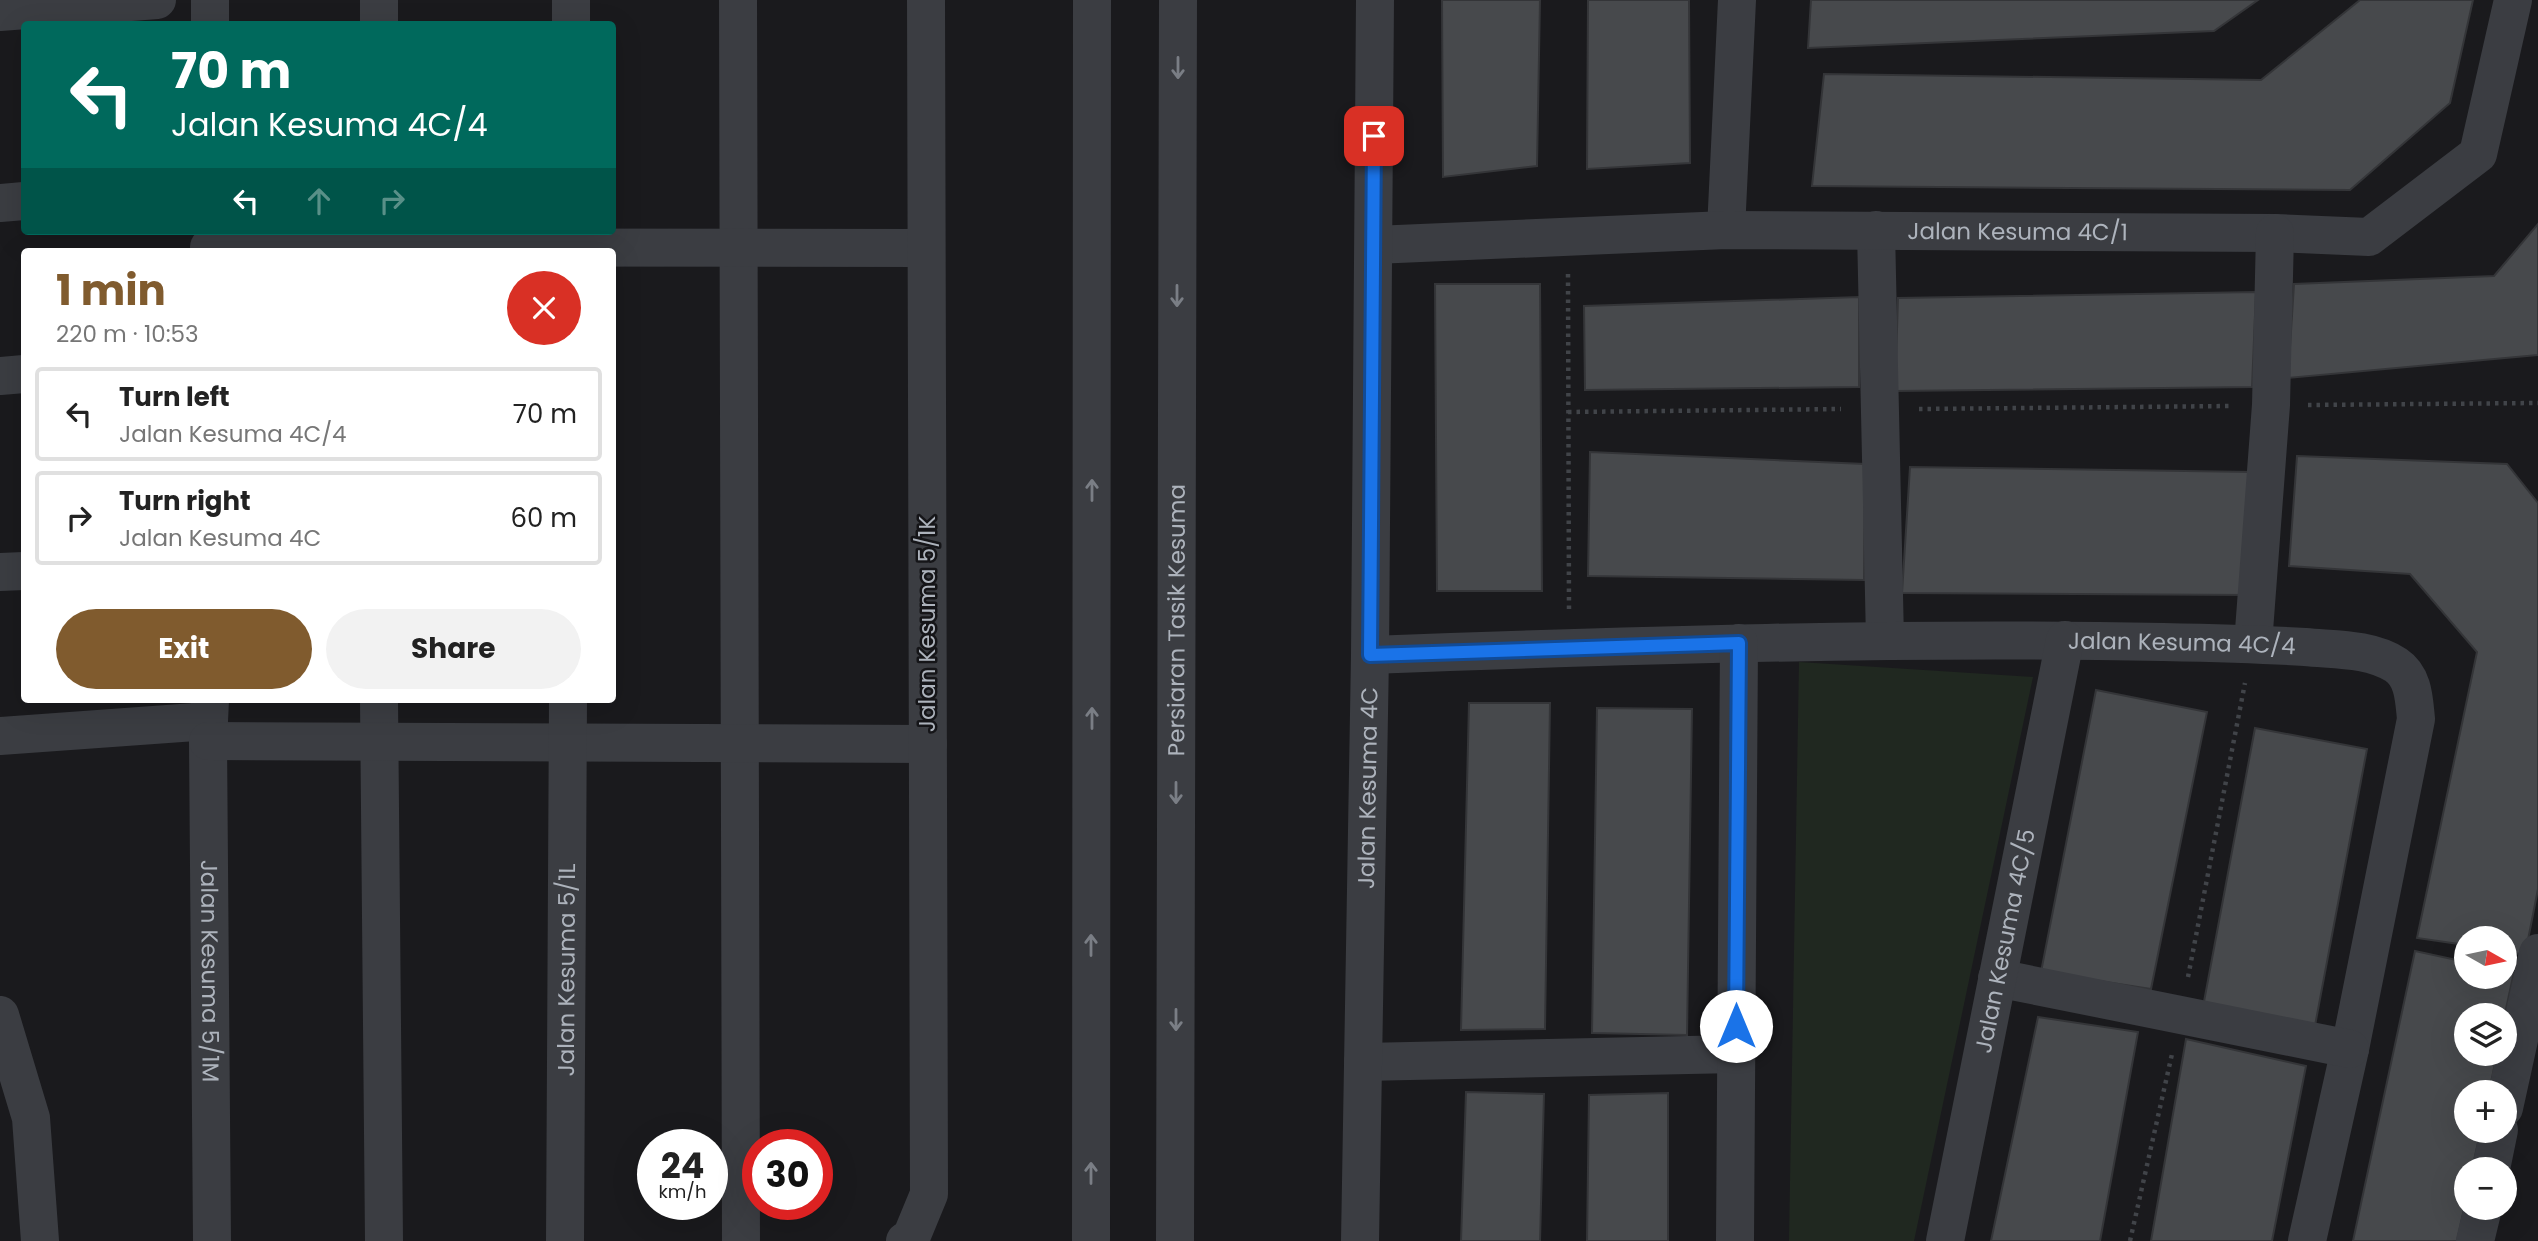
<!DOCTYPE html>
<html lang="en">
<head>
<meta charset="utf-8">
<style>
  body { margin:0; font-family:Poppins,sans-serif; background:#f2f2f2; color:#222; height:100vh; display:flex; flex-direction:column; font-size:26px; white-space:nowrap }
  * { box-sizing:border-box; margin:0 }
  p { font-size:23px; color:#767676 }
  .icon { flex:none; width:38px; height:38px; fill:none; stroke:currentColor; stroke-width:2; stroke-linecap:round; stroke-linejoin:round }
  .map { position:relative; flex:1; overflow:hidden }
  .panel { position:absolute; left:21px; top:248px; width:595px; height:455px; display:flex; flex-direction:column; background:#fff; border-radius:7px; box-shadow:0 7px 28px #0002 }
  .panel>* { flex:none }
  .guide { position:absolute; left:21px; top:21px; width:595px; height:214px; border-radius:7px; box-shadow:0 7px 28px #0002; background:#00695c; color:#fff; overflow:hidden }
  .needle { width:46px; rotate:99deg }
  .fabs { position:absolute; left:2454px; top:926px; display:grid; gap:14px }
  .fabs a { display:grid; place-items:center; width:63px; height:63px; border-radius:50%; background:#fff; box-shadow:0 7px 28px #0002; font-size:35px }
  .speed { position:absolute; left:637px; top:1129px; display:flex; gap:14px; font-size:35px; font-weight:700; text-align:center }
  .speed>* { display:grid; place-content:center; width:91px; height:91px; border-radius:50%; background:#fff; box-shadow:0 7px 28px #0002; line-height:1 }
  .speed small { font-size:18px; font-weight:400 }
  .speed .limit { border:10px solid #d22; background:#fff; color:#111 }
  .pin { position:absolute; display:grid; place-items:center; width:60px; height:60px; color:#fff; margin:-30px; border-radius:14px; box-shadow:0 4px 10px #0006 }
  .me { position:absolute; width:77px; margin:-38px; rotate:0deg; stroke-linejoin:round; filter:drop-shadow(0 0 5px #0008) }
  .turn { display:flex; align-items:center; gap:24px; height:147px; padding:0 35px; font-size:32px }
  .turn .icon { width:91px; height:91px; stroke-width:2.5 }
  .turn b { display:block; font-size:49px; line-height:60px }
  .lanes { display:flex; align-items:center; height:66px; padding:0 35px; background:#0003; justify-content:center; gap:35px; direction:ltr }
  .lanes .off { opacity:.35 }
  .round { display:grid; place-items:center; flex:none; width:74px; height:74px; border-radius:37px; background:#f2f2f2 }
  .summary { display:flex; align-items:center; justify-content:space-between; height:119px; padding:0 35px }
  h1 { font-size:42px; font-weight:700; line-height:52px; color:#805b2e }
  .button { display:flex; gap:14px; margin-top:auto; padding:14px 35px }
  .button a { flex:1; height:80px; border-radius:42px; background:#805b2e; color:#fff; font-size:28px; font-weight:700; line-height:80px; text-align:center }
  .button a+a { background:#f2f2f2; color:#222 }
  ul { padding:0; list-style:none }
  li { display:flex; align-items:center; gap:21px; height:94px; margin:0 14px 10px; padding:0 21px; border:4px solid #e0e0e0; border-radius:7px }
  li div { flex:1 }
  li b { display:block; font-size:26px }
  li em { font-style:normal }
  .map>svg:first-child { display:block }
  .green { fill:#202820 }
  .building { fill:#47494c; stroke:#343538; stroke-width:2 }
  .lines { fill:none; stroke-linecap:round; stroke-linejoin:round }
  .path { stroke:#414449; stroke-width:4.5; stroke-dasharray:3.5 5; stroke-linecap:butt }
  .minor { stroke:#3b3d42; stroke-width:38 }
  .oneway { stroke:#7a7e85 }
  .route-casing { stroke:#114b97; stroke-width:18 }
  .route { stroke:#1a73e8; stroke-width:12 }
  .labels { text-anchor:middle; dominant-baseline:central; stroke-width:5; stroke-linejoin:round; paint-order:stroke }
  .street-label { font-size:23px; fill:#adb3bc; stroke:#151518 }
</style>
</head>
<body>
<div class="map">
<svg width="2538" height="1241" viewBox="0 0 2538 1241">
  <rect width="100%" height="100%" fill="#1a1a1d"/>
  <polygon class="green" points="1799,662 2033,677 1914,1241 1789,1241"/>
  <g class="building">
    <polygon points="1442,0 1540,0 1537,166 1443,177"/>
    <polygon points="1588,0 1689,0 1690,163 1587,169"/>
    <polygon points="1811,0 2258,0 2214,31 1808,48"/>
    <polygon points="2360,0 2473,0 2450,103 2350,190 1812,186 1824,74 2261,80"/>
    <polygon points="2538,224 2538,355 2288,378 2294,284 2494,276"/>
    <polygon points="1435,284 1540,284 1542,591 1437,591"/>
    <polygon points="2256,292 2252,387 1895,391 1898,298"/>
    <polygon points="1859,297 1859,387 1585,390 1584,306"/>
    <polygon points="1590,452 1865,464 1864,580 1588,576"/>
    <polygon points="2297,456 2507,464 2538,503 2538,889 2525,955 2504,951 2504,938 2466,938 2466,945 2417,938 2477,652 2410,574 2289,566"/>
    <polygon points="1910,467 2253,472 2247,595 1902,593"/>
    <polygon points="2096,690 2207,712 2151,989 2041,972"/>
    <polygon points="1469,703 1550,703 1545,1029 1461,1030"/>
    <polygon points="1597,708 1692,709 1687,1035 1592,1033"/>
    <polygon points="2255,728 2367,749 2314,1031 2203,1007"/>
    <polygon points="2415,951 2466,962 2466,976 2504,976 2504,970 2514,972 2504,1018 2504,1015 2466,1015 2466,1054 2497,1054 2489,1092 2466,1092 2466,1130 2481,1130 2472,1169 2466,1169 2466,1200 2457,1241 2353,1241"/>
    <polygon points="2038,1017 2138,1032 2100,1241 1991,1241"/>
    <polygon points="2186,1039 2306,1066 2272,1241 2151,1241"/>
    <polygon points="1466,1092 1544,1094 1540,1241 1461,1241"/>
    <polygon points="1668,1093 1668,1241 1587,1241 1589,1095"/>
  </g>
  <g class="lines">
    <g class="path">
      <polyline points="1568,274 1569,611"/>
      <polyline points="2308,405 2538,403"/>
      <polyline points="1919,409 2233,406"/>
      <polyline points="1568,412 1841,409"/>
      <polyline points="2188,977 2245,683"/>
      <polyline points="2130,1241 2172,1054"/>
    </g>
    <g class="minor">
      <polyline points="379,0 379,24"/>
      <polyline points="738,0 741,1241"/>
      <polyline points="0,12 157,0"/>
      <polyline points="210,24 210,0"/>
      <polyline points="571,24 571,0"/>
      <polyline points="0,203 24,201"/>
      <polyline points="1726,230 1737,0"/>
      <polyline points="1876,230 1885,640"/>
      <path id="s1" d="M1374,245L1726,230L2275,233L2369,237L2478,154L2513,0"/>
      <polyline points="209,247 926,248"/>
      <polyline points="0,376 24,374"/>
      <polyline points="0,572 24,571"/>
      <polyline points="2253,644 2271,405 2275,233"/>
      <path id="s2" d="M1370,655C1634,645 1899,637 2163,642C2211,643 2258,644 2305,647C2335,650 2369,648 2396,665C2414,677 2414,700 2416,719L2350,1049L2307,1241"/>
      <path id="s3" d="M210,700L208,741L212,1241"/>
      <polyline points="379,700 384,1241"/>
      <polyline points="0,736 209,721"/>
      <polyline points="208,741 928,744"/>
      <polyline points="1997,978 2350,1049"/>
      <polyline points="0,1015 31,1118 40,1241"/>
      <polyline points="1363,1062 1736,1054"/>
      <polyline points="2504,1108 2538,953"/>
      <polyline points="2491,1169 2499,1130"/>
      <path id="s4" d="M565,1241L568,700"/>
      <polyline points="905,1241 910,1240 929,1194 926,0"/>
      <polyline points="1091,1241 1092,0"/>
      <path id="s5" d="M1175,1241L1178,0"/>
      <path id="s6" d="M1360,1241L1370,655L1375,0"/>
      <polyline points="1735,1241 1739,643"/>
      <path id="s7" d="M1945,1241L2065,640"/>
      <polyline points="2475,1241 2483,1208"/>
    </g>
  </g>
  <defs><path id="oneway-shaft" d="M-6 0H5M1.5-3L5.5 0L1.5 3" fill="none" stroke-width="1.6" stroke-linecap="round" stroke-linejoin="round" transform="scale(1.75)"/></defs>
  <g class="oneway">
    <use href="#oneway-shaft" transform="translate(1178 68) rotate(90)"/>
    <use href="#oneway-shaft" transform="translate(1177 296) rotate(90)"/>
    <use href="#oneway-shaft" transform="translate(1092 490) rotate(-90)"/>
    <use href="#oneway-shaft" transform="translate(1092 718) rotate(-90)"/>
    <use href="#oneway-shaft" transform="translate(1176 793) rotate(90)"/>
    <use href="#oneway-shaft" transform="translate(1091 945) rotate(-90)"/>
    <use href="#oneway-shaft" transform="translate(1176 1020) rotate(90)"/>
    <use href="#oneway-shaft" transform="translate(1091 1173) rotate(-90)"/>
  </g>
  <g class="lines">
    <defs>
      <polyline id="route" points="1374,136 1370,655 1739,643 1736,1026"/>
    </defs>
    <use href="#route" class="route-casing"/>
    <use href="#route" class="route"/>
  </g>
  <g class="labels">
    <g class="street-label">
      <text stroke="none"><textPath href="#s1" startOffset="644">Jalan Kesuma 4C/1</textPath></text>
      <text stroke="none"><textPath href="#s5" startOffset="621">Persiaran Tasik Kesuma</textPath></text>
      <text transform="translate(927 624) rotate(-90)">Jalan Kesuma 5/1K</text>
      <text stroke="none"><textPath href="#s2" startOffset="812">Jalan Kesuma 4C/4</textPath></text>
      <text stroke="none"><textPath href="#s6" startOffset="453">Jalan Kesuma 4C</textPath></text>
      <text stroke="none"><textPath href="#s7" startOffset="306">Jalan Kesuma 4C/5</textPath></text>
      <text stroke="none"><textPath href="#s3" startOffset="271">Jalan Kesuma 5/1M</textPath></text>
      <text stroke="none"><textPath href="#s4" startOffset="271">Jalan Kesuma 5/1L</textPath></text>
    </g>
  </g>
</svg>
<div class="fabs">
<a><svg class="needle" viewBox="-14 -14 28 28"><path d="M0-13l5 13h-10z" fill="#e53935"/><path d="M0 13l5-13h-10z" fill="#767676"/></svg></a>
<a><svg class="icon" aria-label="layers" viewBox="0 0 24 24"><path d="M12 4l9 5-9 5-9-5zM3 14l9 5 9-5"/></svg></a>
<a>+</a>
<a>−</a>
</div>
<div class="speed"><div>24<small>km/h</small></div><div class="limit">30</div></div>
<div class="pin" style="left:1374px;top:136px;background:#d93025"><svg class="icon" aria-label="arrive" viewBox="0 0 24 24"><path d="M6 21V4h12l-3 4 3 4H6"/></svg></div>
<svg class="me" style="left:1736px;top:1026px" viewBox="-20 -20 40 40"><circle r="19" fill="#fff"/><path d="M0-13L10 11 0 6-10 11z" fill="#1a73e8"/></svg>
<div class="guide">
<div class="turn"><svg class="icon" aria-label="left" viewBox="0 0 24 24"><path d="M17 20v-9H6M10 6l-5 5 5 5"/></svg><div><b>70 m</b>Jalan Kesuma 4C/4</div></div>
<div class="lanes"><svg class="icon" aria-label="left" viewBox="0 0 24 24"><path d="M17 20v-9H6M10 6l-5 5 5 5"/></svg><svg class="icon off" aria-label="ahead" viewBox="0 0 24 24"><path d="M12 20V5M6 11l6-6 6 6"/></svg><svg class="icon off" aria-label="right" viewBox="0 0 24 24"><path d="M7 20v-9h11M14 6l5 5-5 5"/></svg></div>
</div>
<section class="panel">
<div class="summary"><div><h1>1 min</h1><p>220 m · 10:53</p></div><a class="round" style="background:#d93025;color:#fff"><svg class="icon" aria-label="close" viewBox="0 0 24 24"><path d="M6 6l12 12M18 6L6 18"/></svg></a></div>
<ul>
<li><svg class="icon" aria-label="left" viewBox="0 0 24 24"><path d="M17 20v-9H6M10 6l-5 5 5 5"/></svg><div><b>Turn left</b><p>Jalan Kesuma 4C/4</p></div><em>70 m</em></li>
<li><svg class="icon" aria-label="right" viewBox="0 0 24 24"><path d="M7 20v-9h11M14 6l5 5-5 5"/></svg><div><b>Turn right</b><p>Jalan Kesuma 4C</p></div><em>60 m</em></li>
</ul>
<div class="button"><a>Exit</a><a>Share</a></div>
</section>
</div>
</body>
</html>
